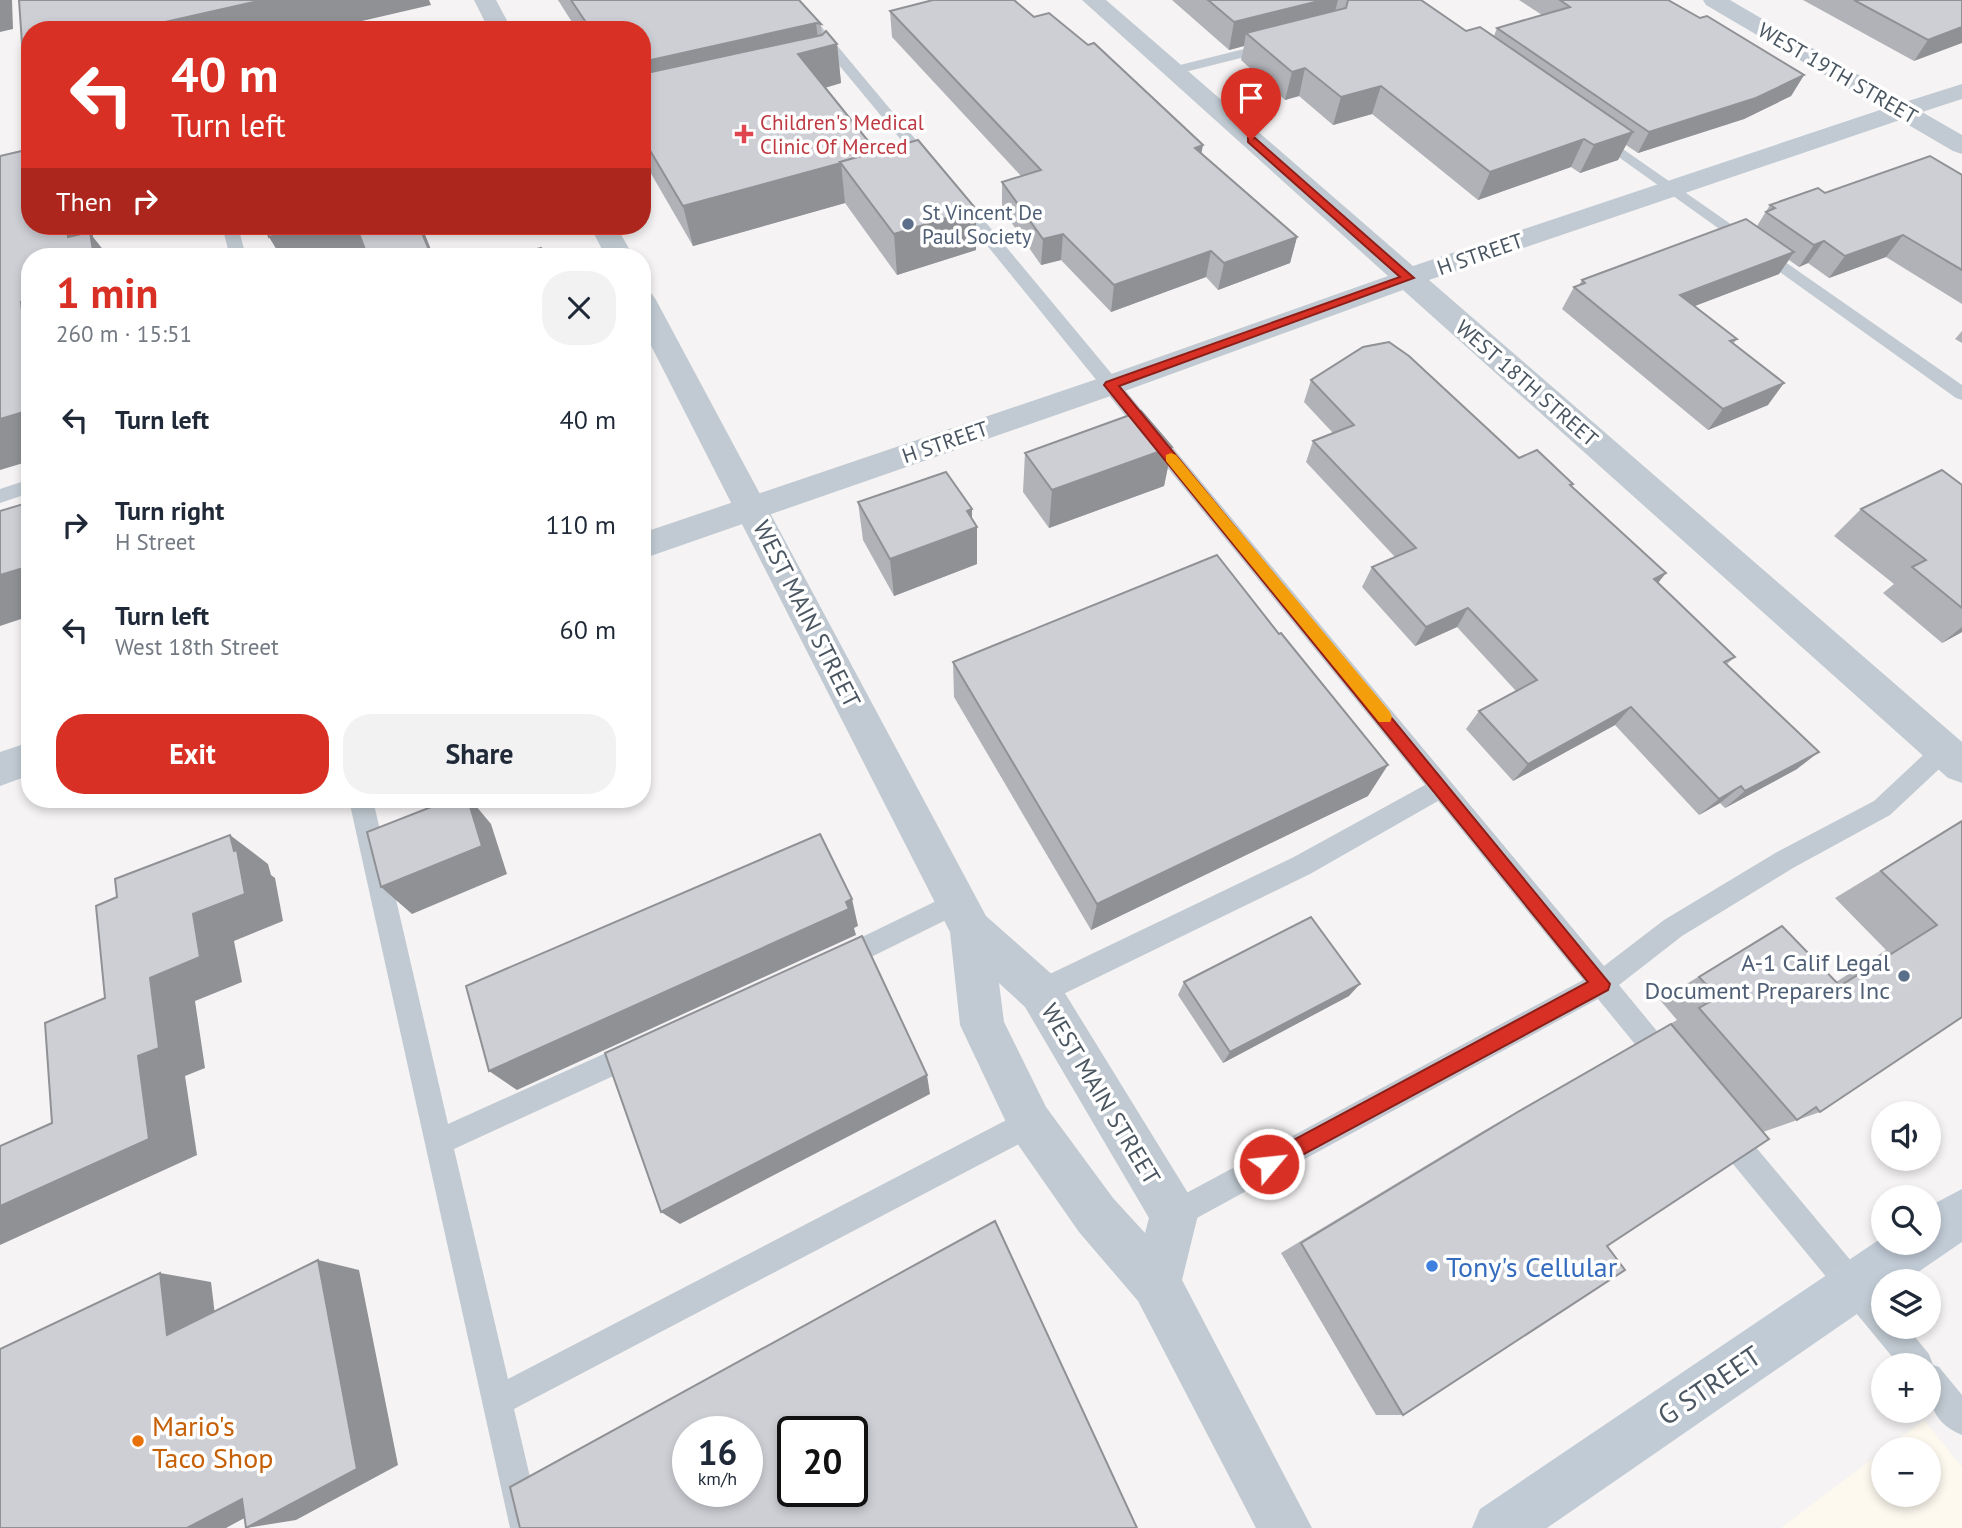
<!DOCTYPE html>
<html lang="en">
<head>
<meta charset="utf-8">
<style>
  body { margin:0; font-family:"PT Sans",sans-serif; background:#f2f2f3; color:#1f2937; height:100vh; display:flex; flex-direction:column; font-size:26px; white-space:nowrap }
  * { box-sizing:border-box; margin:0 }
  p { font-size:23px; color:#747a83 }
  .icon { flex:none; width:38px; height:38px; fill:none; stroke:currentColor; stroke-width:2; stroke-linecap:round; stroke-linejoin:round }
  .map { position:relative; flex:1; overflow:hidden }
  .side { position:absolute; left:21px; top:248px; width:630px; height:560px; display:flex; flex-direction:column; background:#fff; border-radius:28px; box-shadow:0 4px 10px #0003 }
  .side>* { flex:none }
  .guide { position:absolute; left:21px; top:21px; width:630px; height:214px; border-radius:28px; box-shadow:0 4px 10px #0003; background:#d93025; color:#fff; overflow:hidden }
  .tools { position:absolute; left:1871px; top:1101px; display:grid; gap:14px }
  .tools a { display:grid; place-items:center; width:70px; height:70px; border-radius:50%; background:#fff; box-shadow:0 4px 10px #0003; font-size:35px }
  .speed { position:absolute; left:672px; top:1416px; display:flex; gap:14px; font-size:35px; font-weight:700; text-align:center }
  .speed>* { display:grid; place-content:center; width:91px; height:91px; border-radius:50%; background:#fff; box-shadow:0 4px 10px #0003; line-height:1 }
  .speed small { font-size:18px; font-weight:400 }
  .speed .limit { border:4px solid #111; border-radius:10px; background:#fff; color:#111 }
  .pin { position:absolute; display:grid; place-items:center; width:60px; height:60px; color:#fff; margin:-72px -30px; border-radius:50% 50% 50% 0; rotate:-45deg; box-shadow:0 0 7px #0007 }
  .pin .icon { rotate:45deg }
  .me { position:absolute; width:77px; margin:-38px; rotate:62deg; stroke-linejoin:round; filter:drop-shadow(0 0 5px #0008) }
  .turn { display:flex; align-items:center; gap:24px; height:147px; padding:0 35px; font-size:32px }
  .turn .icon { width:91px; height:91px; stroke-width:2.5 }
  .turn b { display:block; font-size:49px; line-height:60px }
  .then { display:flex; align-items:center; height:66px; padding:0 35px; background:#0003; gap:14px; font-size:26px }
  .round { display:grid; place-items:center; flex:none; width:74px; height:74px; border-radius:28px; background:#f2f2f3 }
  .head { display:flex; align-items:center; justify-content:space-between; height:119px; padding:0 35px }
  h1 { font-size:42px; font-weight:800; line-height:52px; color:#d93025 }
  .button { display:flex; gap:14px; margin-top:auto; padding:14px 35px }
  .button a { flex:1; height:80px; border-radius:28px; background:#d93025; color:#fff; font-size:28px; font-weight:800; line-height:80px; text-align:center }
  .button a+a { background:#f2f2f3; color:#1f2937 }
  ul { padding:0; list-style:none }
  li { display:flex; align-items:center; gap:21px; height:105px; padding:0 35px }
  li div { flex:1 }
  li b { display:block; font-size:26px }
  li em { font-style:normal }
  .map>svg:first-child { display:block }
  .commercial { fill:#fdf9ef }
  .lines { fill:none; stroke-linecap:round; stroke-linejoin:round }
  .service { fill:#c1cad2; fill-rule:evenodd }
  .minor { fill:#c1cad2; fill-rule:evenodd }
  .tertiary { fill:#c1cad2; fill-rule:evenodd }
  .secondary { fill:#c1cbd6; fill-rule:evenodd }
  .wall { fill:#b0b2b7 }
  .shaded-wall { fill:#909195 }
  .building { fill:#cdcfd5; stroke:#909195; stroke-width:2; fill-rule:evenodd }
  .route { fill:#d93025; stroke:#8d1f18; stroke-width:2 }
  .slow { fill:#f59e0b }
  .health-dot { fill:#e0444e; stroke:#fff; stroke-width:2.5 }
  .service-dot { fill:#5c6f8a; stroke:#fff; stroke-width:2.5 }
  .shop-dot { fill:#3f7fe0; stroke:#fff; stroke-width:2.5 }
  .food-dot { fill:#e8710a; stroke:#fff; stroke-width:2.5 }
  .labels { text-anchor:middle; dominant-baseline:central; stroke-width:7; stroke-linejoin:round; paint-order:stroke }
  .far-street-label { font-size:21px; fill:#4a5661; stroke:#fff }
  .far-health-label { font-size:21px; fill:#be3a42; stroke:#fff; text-anchor:start }
  .far-service-label { font-size:21px; fill:#4e5e75; stroke:#fff; text-anchor:start }
  .street-label { font-size:24px; fill:#4a5661; stroke:#fff }
  .service-label { font-size:24px; fill:#4e5e75; stroke:#fff; text-anchor:end }
  .near-shop-label { font-size:28px; fill:#366cbe; stroke:#fff; text-anchor:start }
  .near-street-label { font-size:28px; fill:#4a5661; stroke:#fff }
  .near-food-label { font-size:28px; fill:#c56008; stroke:#fff; text-anchor:start }
</style>
</head>
<body>
<div class="map">
<svg width="1962" height="1528" viewBox="0 0 1962 1528">
  <rect width="100%" height="100%" fill="#f5f3f3"/>
  <polygon class="commercial" points="1924,1420 1962,1467 1962,1528 1781,1528 1883,1451 1883,1494 1928,1494 1928,1449 1885,1449"/>
  <g class="lines">
    <g class="service">
      <polygon points="785,0 799,0 936,164 939,167 936,170 926,170"/>
      <polygon points="1272,42 1279,46 1277,49 1173,75 1166,71 1168,68"/>
      <polygon points="1597,131 1962,385 1962,400 1956,398 1592,138 1590,135 1592,132"/>
      <polygon points="957,193 963,195 1604,966 1664,920 1777,852 1874,801 1936,743 1944,740 1952,743 1955,750 1952,757 1890,815 1793,868 1682,936 1619,985 1675,1053 1679,1062 1675,1071 1666,1075 1657,1071 1598,999 1184,1225 1174,1229 1164,1225 1160,1215 1164,1205 1583,980 1438,801 1310,874 1049,1001 1040,1004 1031,1001 1027,992 1031,983 1292,858 1425,785 951,201 949,198 951,195"/>
      <polygon points="222,226 238,226 246,257 230,257"/>
      <polygon points="30,479 30,493 0,503 0,489"/>
      <polygon points="349,800 373,800 448,1124 637,1039 646,1043 650,1052 646,1061 454,1149 508,1379 1020,1113 1030,1109 1040,1113 1044,1123 1040,1133 514,1409 542,1528 510,1528"/>
      <polygon points="957,891 966,894 969,902 966,910 849,968 840,972 831,968 827,960 831,952"/>
      <path d="M1724,1117L1734,1121L1883,1299V1326H1906L1929,1354L1933,1365L1939,1367L1962,1395V1435C1928,1421 1928,1396 1928,1365H1899L1714,1141L1710,1131L1714,1121Z"/>
    </g>
    <g class="minor">
      <polygon points="1082,0 1106,0 1413,266 1883,109 1706,5 1703,0 1730,0 1905,102 1962,84 1962,99 1922,112 1962,135 1962,154 1953,151 1900,120 1429,280 1962,742 1962,783 1948,778 1403,290 1122,392 642,559 642,533 1100,378 1388,276"/>
      <polygon points="30,742 30,775 0,786 0,752"/>
    </g>
    <g class="tertiary">
      <polygon points="474,0 496,0 512,30 489,30"/>
      <polygon points="590,226 616,226 634,257 606,257"/>
      <path d="M642,291L652,294L656,300L986,916L1055,977L1191,1198L1198,1215L1182,1280L1312,1528H1256L1138,1301L1079,1232L1014,1139L960,1025L950,932L642,328ZM999,983L1025,1007L1149,1218L1145,1233L1113,1198L1046,1107L1004,1022Z"/>
    </g>
    <polygon class="secondary" points="1962,1189 1962,1242 1905,1281 1883,1281 1883,1296 1547,1528 1472,1528 1480,1509 1883,1237 1883,1242 1928,1242 1928,1207"/>
  </g>
  <g class="wall">
    <polygon points="558,0 799,0 821,24 822,35 837,44 841,83 825,88 877,152 976,209 976,250 897,275 845,203 693,246 642,158 642,30 577,30"/>
    <polygon points="1172,0 1421,0 1466,31 1494,36 1497,28 1542,15 1519,0 1668,0 1804,75 1791,96 1744,119 1638,153 1626,145 1618,160 1580,173 1571,167 1478,200 1372,114 1333,125 1299,96 1285,100 1241,60 1244,46 1229,50"/>
    <polygon points="1803,0 1962,0 1914,61"/>
    <polygon points="890,11 1034,17 1201,154 1297,237 1290,263 1218,290 1206,277 1111,312 1061,260 1041,265 1002,209 1002,182 1021,176 892,37"/>
    <polygon points="1962,175 1962,304 1886,257 1829,278 1808,263 1799,267 1789,260 1779,274 1694,306 1737,339 1733,344 1768,405 1708,430 1562,309 1574,287 1579,285 1582,280 1757,226 1770,205 1825,193"/>
    <polygon points="1962,331 1962,343 1955,339"/>
    <polygon points="1311,380 1519,458 1573,484 1571,487 1658,583 1735,657 1727,664 1797,769 1725,808 1720,803 1699,815 1615,725 1513,781 1466,729 1479,711 1516,691 1457,627 1415,646 1362,587 1372,567 1395,557 1306,462 1313,441 1333,433 1304,402"/>
    <polygon points="1172,447 1164,486 1049,528 1023,492 1025,453"/>
    <polygon points="1962,485 1962,632 1942,643 1883,593 1894,584 1834,536 1861,509"/>
    <polygon points="858,502 972,509 972,520 977,527 977,564 894,596 863,540"/>
    <polygon points="1279,634 1368,796 1091,930 954,697 953,662"/>
    <polygon points="1962,821 1962,1017 1820,1112 1763,1132 1607,1246 1403,1415 1376,1415 1281,1253 1485,1130 1677,1020 1660,1000 1782,926 1836,982 1886,950 1835,898"/>
    <polygon points="1184,982 1349,996 1223,1063 1178,995"/>
  </g>
  <g class="shaded-wall">
    <polygon points="0,0 12,0 13,29 0,32"/>
    <polygon points="263,0 429,0 431,5 323,30 157,30 156,24"/>
    <polygon points="1323,0 1338,0 1332,23 1246,33 1244,46 1229,50 1234,22"/>
    <polygon points="816,23 819,49 837,44 841,83 803,94 642,103 642,62"/>
    <polygon points="1962,27 1962,43 1914,61 1928,40"/>
    <polygon points="1305,68 1299,96 1285,100 1292,72"/>
    <polygon points="1804,75 1791,96 1744,119 1638,153 1649,132"/>
    <polygon points="1381,86 1372,114 1333,125 1341,97"/>
    <polygon points="1633,132 1618,160 1580,173 1594,145"/>
    <polygon points="1584,139 1571,167 1478,200 1490,172"/>
    <polygon points="1203,145 1198,172 1195,148"/>
    <polygon points="841,163 845,203 693,246 683,206"/>
    <polygon points="976,209 976,250 897,275 894,234"/>
    <polygon points="67,226 92,226 93,237 109,257 84,257 68,237"/>
    <polygon points="309,226 359,226 374,255 364,257 281,257 269,237"/>
    <polygon points="419,226 427,226 429,231 424,232 434,257 432,257"/>
    <polygon points="1063,234 1061,260 1041,265 1043,239"/>
    <polygon points="1903,235 1886,257 1829,278 1845,256"/>
    <polygon points="1297,237 1290,263 1218,290 1224,263"/>
    <polygon points="1824,241 1808,263 1799,267 1814,245"/>
    <polygon points="1211,251 1206,277 1111,312 1114,285"/>
    <polygon points="1794,252 1779,274 1666,317 1680,295"/>
    <polygon points="30,300 30,377 21,302"/>
    <polygon points="1784,383 1768,405 1708,430 1723,409"/>
    <polygon points="30,410 30,461 0,470 0,419"/>
    <polygon points="1172,447 1164,486 1049,528 1052,490"/>
    <polygon points="642,469 649,488 642,490"/>
    <polygon points="972,509 972,528 977,527 977,564 894,596 890,559 967,511"/>
    <polygon points="30,566 30,616 0,626 0,575"/>
    <polygon points="1666,573 1650,593 1654,579"/>
    <polygon points="1468,608 1457,627 1415,646 1426,627"/>
    <polygon points="1962,627 1962,632 1942,643"/>
    <polygon points="1631,707 1615,725 1513,781 1528,764"/>
    <polygon points="1819,752 1797,769 1725,808 1745,791"/>
    <polygon points="1388,765 1368,796 1091,930 1097,904"/>
    <polygon points="1741,786 1720,803 1699,815 1719,799"/>
    <polygon points="468,800 471,800 491,824 507,874 412,914 381,887"/>
    <polygon points="230,835 268,864 271,875 275,878 283,921 234,941 242,982 195,1001 205,1068 185,1076 197,1155 0,1245 0,1206 138,1056 150,978 234,851"/>
    <polygon points="852,899 858,926 854,928 856,935 517,1090 489,1071"/>
    <polygon points="1360,984 1349,996 1223,1063 1230,1052"/>
    <polygon points="927,1075 930,1094 680,1224 661,1212"/>
    <polygon points="318,1260 359,1270 398,1465 296,1520 246,1528"/>
    <polygon points="160,1273 211,1282 218,1340 167,1335"/>
    <polygon points="291,1493 226,1528 187,1528 242,1499"/>
  </g>
  <g class="building">
    <polygon points="19,0 263,0 156,24 157,30 30,30 30,86 25,87"/>
    <polygon points="571,0 799,0 821,24 816,23 642,62 642,30 579,30 589,27"/>
    <polygon points="933,0 1014,0 1034,17 1049,13 1088,45 1094,43 1203,145 1195,148 1297,237 1224,263 1211,251 1114,285 1063,234 1043,239 1002,182 1041,170 890,11"/>
    <polygon points="1208,0 1323,0 1234,22"/>
    <polygon points="1348,0 1421,0 1466,31 1480,27 1633,132 1594,145 1584,139 1490,172 1381,86 1341,97 1305,68 1292,72 1246,33 1346,8"/>
    <polygon points="1560,0 1668,0 1700,18 1707,16 1804,75 1756,98 1649,132 1497,28 1570,7"/>
    <polygon points="1854,0 1962,0 1962,27 1928,40"/>
    <polygon points="826,31 837,44 798,54 877,152 840,162 841,163 683,206 642,137 642,74 822,35"/>
    <polygon points="918,140 976,209 894,234 840,162"/>
    <polygon points="30,149 30,226 67,226 68,237 90,232 94,257 30,257 30,300 21,302 30,377 30,410 0,419 0,156"/>
    <polygon points="1930,156 1962,175 1962,270 1903,235 1845,256 1824,241 1814,245 1766,212 1775,208 1770,205 1818,188 1825,193"/>
    <polygon points="1746,219 1794,252 1680,295 1737,339 1730,341 1784,383 1723,409 1574,287 1585,283 1582,280"/>
    <polygon points="266,226 309,226 269,237"/>
    <polygon points="356,226 419,226 432,257 352,257 366,252"/>
    <polygon points="541,248 546,257 506,257"/>
    <polygon points="1389,342 1409,356 1519,458 1537,450 1573,484 1570,485 1666,573 1654,579 1735,657 1724,662 1819,752 1745,791 1741,786 1719,799 1631,707 1528,764 1479,711 1537,680 1468,608 1426,627 1372,567 1416,548 1313,441 1354,425 1311,380 1363,347"/>
    <polygon points="1141,411 1172,447 1052,490 1025,453"/>
    <polygon points="1942,470 1962,485 1962,608 1912,567 1926,560 1861,509"/>
    <polygon points="946,472 972,509 967,511 977,527 890,559 858,502"/>
    <polygon points="30,502 30,566 0,575 0,511"/>
    <polygon points="1217,555 1279,634 1281,633 1388,765 1097,904 953,662"/>
    <polygon points="449,800 468,800 482,846 381,887 367,832"/>
    <polygon points="1962,821 1962,1017 1820,1112 1816,1107 1797,1120 1699,1008 1718,997 1699,977 1782,926 1840,986 1937,925 1881,871"/>
    <polygon points="820,834 852,899 846,902 849,909 489,1071 466,986"/>
    <polygon points="230,835 234,851 237,850 245,894 193,914 200,957 150,978 159,1048 138,1056 149,1139 0,1206 0,1146 52,1123 45,1023 105,998 96,906 117,897 115,879"/>
    <polygon points="1311,917 1360,984 1230,1052 1184,982"/>
    <polygon points="862,936 927,1075 661,1212 605,1053"/>
    <polygon points="1671,1024 1769,1139 1607,1246 1625,1270 1403,1415 1301,1243 1516,1113"/>
    <path d="M995,1221L1137,1528H520L510,1487ZM688,1432H747V1491H688ZM793,1432H852V1491H793Z"/>
    <polygon points="318,1260 357,1469 246,1528 242,1499 187,1528 0,1528 0,1349 160,1273 167,1335"/>
  </g>
  <polygon class="route" points="1248,138 1255,138 1414,278 1119,386 1610,984 1608,990 1269,1173 1262,1171 1259,1164 1262,1157 1588,982 1104,385 1106,382 1400,277 1248,142"/>
  <polygon class="slow" points="1171,453 1176,455 1390,712 1392,717 1390,722 1379,722 1166,461 1166,455"/>
  <path class="health-dot" d="M740.5 123.5h7v7h7v7h-7v7h-7v-7h-7v-7h7z"/>
  <g class="service-dot">
    <circle cx="908" cy="224" r="7"/>
    <circle cx="1904" cy="976" r="7"/>
  </g>
  <circle class="shop-dot" cx="1432" cy="1266" r="7"/>
  <circle class="food-dot" cx="138" cy="1441" r="7"/>
  <g class="labels">
    <g class="far-street-label">
      <text transform="translate(1838 73) rotate(30)">WEST 19TH STREET</text>
      <text transform="translate(1480 254) rotate(-19)">H STREET</text>
      <text transform="translate(1527 383) rotate(41)">WEST 18TH STREET</text>
      <text transform="translate(945 442) rotate(-19)">H STREET</text>
    </g>
    <g class="far-health-label">
      <text x="760" y="122">Children's Medical<tspan x="760" dy="24">Clinic Of Merced</tspan></text>
    </g>
    <g class="far-service-label">
      <text x="922" y="212">St Vincent De<tspan x="922" dy="24">Paul Society</tspan></text>
    </g>
    <g class="street-label">
      <text transform="translate(807 614) rotate(63)">WEST MAIN STREET</text>
      <text transform="translate(1101 1094) rotate(59)">WEST MAIN STREET</text>
    </g>
    <g class="service-label">
      <text x="1890" y="962">A-1 Calif Legal<tspan x="1890" dy="28">Document Preparers Inc</tspan></text>
    </g>
    <g class="near-shop-label">
      <text x="1446" y="1266">Tony's Cellular</text>
    </g>
    <g class="near-street-label">
      <text transform="translate(1709 1385) rotate(-34)">G STREET</text>
    </g>
    <g class="near-food-label">
      <text x="152" y="1425">Mario's<tspan x="152" dy="32">Taco Shop</tspan></text>
    </g>
  </g>
</svg>
<div class="tools">
<a><svg class="icon" aria-label="sound" viewBox="0 0 24 24"><path d="M4 9h4l5-4v14l-5-4H4zM17 9q2 3 0 6"/></svg></a>
<a><svg class="icon" aria-label="search" viewBox="0 0 24 24"><circle cx="10" cy="10" r="6"/><path d="M15 15l6 6"/></svg></a>
<a><svg class="icon" aria-label="layers" viewBox="0 0 24 24"><path d="M12 4l9 5-9 5-9-5zM3 14l9 5 9-5"/></svg></a>
<a>+</a>
<a>−</a>
</div>
<div class="speed"><div>16<small>km/h</small></div><div class="limit">20</div></div>
<div class="pin" style="left:1251px;top:140px;background:#d93025"><svg class="icon" aria-label="arrive" viewBox="0 0 24 24"><path d="M6 21V4h12l-3 4 3 4H6"/></svg></div>
<svg class="me" style="left:1269px;top:1164px" viewBox="-20 -20 40 40"><circle r="17" fill="#d93025" stroke="#fff" stroke-width="3"/><path d="M0-11L8 9 0 5-8 9z" fill="#fff"/></svg>
<div class="guide">
<div class="turn"><svg class="icon" aria-label="left" viewBox="0 0 24 24"><path d="M17 20v-9H6M10 6l-5 5 5 5"/></svg><div><b>40 m</b>Turn left</div></div>
<div class="then">Then<svg class="icon" aria-label="right" viewBox="0 0 24 24"><path d="M7 20v-9h11M14 6l5 5-5 5"/></svg></div>
</div>
<section class="side">
<div class="head"><div><h1>1 min</h1><p>260 m · 15:51</p></div><a class="round"><svg class="icon" aria-label="close" viewBox="0 0 24 24"><path d="M6 6l12 12M18 6L6 18"/></svg></a></div>
<ul>
<li><svg class="icon" aria-label="left" viewBox="0 0 24 24"><path d="M17 20v-9H6M10 6l-5 5 5 5"/></svg><div><b>Turn left</b></div><em>40 m</em></li>
<li><svg class="icon" aria-label="right" viewBox="0 0 24 24"><path d="M7 20v-9h11M14 6l5 5-5 5"/></svg><div><b>Turn right</b><p>H Street</p></div><em>110 m</em></li>
<li><svg class="icon" aria-label="left" viewBox="0 0 24 24"><path d="M17 20v-9H6M10 6l-5 5 5 5"/></svg><div><b>Turn left</b><p>West 18th Street</p></div><em>60 m</em></li>
</ul>
<div class="button"><a>Exit</a><a>Share</a></div>
</section>
</div>
</body>
</html>
